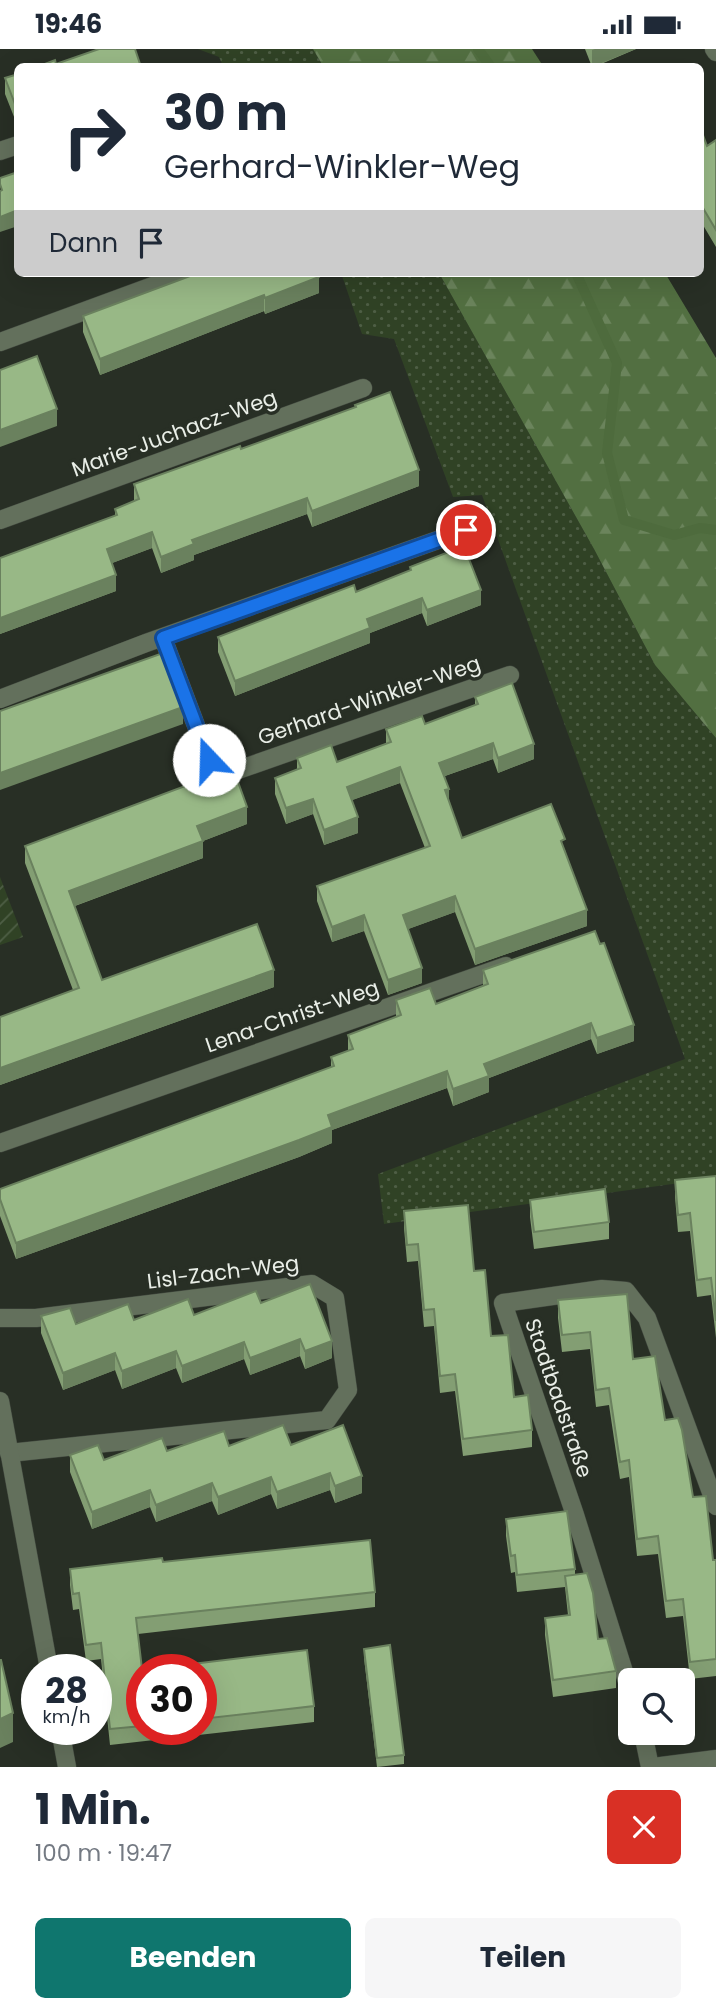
<!DOCTYPE html>
<html lang="de">
<head>
<meta charset="utf-8">
<style>
  body { margin:0; font-family:Poppins,sans-serif; background:#f6f6f7; color:#1f2937; height:100vh; display:flex; flex-direction:column; font-size:26px; white-space:nowrap }
  * { box-sizing:border-box; margin:0 }
  p { font-size:23px; color:#747a83 }
  .icon { flex:none; width:38px; height:38px; fill:none; stroke:currentColor; stroke-width:2; stroke-linecap:round; stroke-linejoin:round }
  .map { position:relative; height:1718px; overflow:hidden }
  .drawer { display:flex; flex-direction:column; background:#fff; flex:1 }
  .drawer>* { flex:none }
  .banner { position:absolute; left:14px; top:14px; width:690px; height:214px; border-radius:10px; box-shadow:0 7px 28px #0002; background:#fff; color:#1f2937; overflow:hidden }
  .fabs { position:absolute; left:618px; top:1619px; display:grid; gap:14px }
  .fabs a { display:grid; place-items:center; width:77px; height:77px; border-radius:10px; background:#fff; box-shadow:0 7px 28px #0002; font-size:35px }
  .speed { position:absolute; left:21px; top:1605px; display:flex; gap:14px; font-size:35px; font-weight:700; text-align:center }
  .speed>* { display:grid; place-content:center; width:91px; height:91px; border-radius:50%; background:#fff; box-shadow:0 7px 28px #0002; line-height:1 }
  .speed small { font-size:18px; font-weight:400 }
  .speed .limit { border:10px solid #d22; background:#fff; color:#111 }
  .pin { position:absolute; display:grid; place-items:center; width:60px; height:60px; color:#fff; margin:-30px; border:4px solid #fff; border-radius:50%; box-shadow:0 2px 7px #0007 }
  .me { position:absolute; width:77px; margin:-38px; rotate:339deg; stroke-linejoin:round; filter:drop-shadow(0 0 5px #0008) }
  .turn { display:flex; align-items:center; gap:24px; height:147px; padding:0 35px; font-size:32px }
  .turn .icon { width:91px; height:91px; stroke-width:2.5 }
  .turn b { display:block; font-size:49px; line-height:60px }
  .then { display:flex; align-items:center; height:66px; padding:0 35px; background:#0003; gap:14px; font-size:26px }
  .round { display:grid; place-items:center; flex:none; width:74px; height:74px; border-radius:10px; background:#f6f6f7 }
  .overview { display:flex; align-items:center; justify-content:space-between; height:119px; padding:0 35px }
  h1 { font-size:42px; font-weight:700; line-height:52px }
  .button { display:flex; gap:14px; margin-top:auto; padding:14px 35px }
  .button a { flex:1; height:80px; border-radius:10px; background:#0f766e; color:#fff; font-size:28px; font-weight:700; line-height:80px; text-align:center }
  .button a+a { background:#f6f6f7; color:#1f2937 }
  .status { display:flex; justify-content:space-between; align-items:center; height:49px; padding:0 35px; background:#fff; direction:ltr }
  .status svg { height:19px; fill:currentColor }
  .map>svg:first-child { display:block }
  .grass { fill:url(#grass-dots) }
  .forest { fill:url(#forest-firs) }
  .garden { fill:url(#garden-furrows) }
  .lines { fill:none; stroke-linecap:round; stroke-linejoin:round }
  .stream { stroke:#4e6b3d; stroke-width:10 }
  .street-casing { stroke:#434a40; stroke-width:19 }
  .street { stroke:#63705c; stroke-width:18 }
  .wall { fill:#839e73 }
  .shaded-wall { fill:#6a815e }
  .building { fill:#98b886; stroke:#6a815e; stroke-width:2 }
  .route-casing { stroke:#114b97; stroke-width:18 }
  .route { stroke:#1a73e8; stroke-width:12 }
  .labels { text-anchor:middle; dominant-baseline:central; stroke-width:7; stroke-linejoin:round; paint-order:stroke }
  .street-label { font-size:21px; fill:#e9eee7; stroke:#282f25 }
</style>
</head>
<body>
<div class="status"><b>19:46</b><svg viewBox="0 0 49 12"><path d="M0 12V9h3v3zM5 12V6h3v6zM10 12V3h3v9zM15 12V0h3v12zM26 1h20v11H26zM47 4h2v5h-2z"/></svg></div>
<div class="map">
<svg width="716" height="1718" viewBox="0 0 716 1718">
  <defs>
    <pattern id="grass-dots" width="8" height="8" patternUnits="userSpaceOnUse" patternTransform="scale(1.75)"><rect width="8" height="8" fill="#304225"/><path d="M2 2h.1M6 6h.1" fill="none" stroke="#4e5e45" stroke-width="1.8" stroke-linecap="round"/></pattern>
    <pattern id="forest-firs" width="22" height="20" patternUnits="userSpaceOnUse" patternTransform="scale(1.75)"><rect width="22" height="20" fill="#526f41"/><path d="M5 1l3.5 6h-7zM16 11l3.5 6h-7z" fill="#6b845c"/></pattern>
    <pattern id="garden-furrows" width="10" height="10" patternUnits="userSpaceOnUse" patternTransform="scale(1.75)"><rect width="10" height="10" fill="#304225"/><path d="M-1 1l2-2M0 10L10 0M9 11l2-2" fill="none" stroke="#4e5e45"/></pattern>
  </defs>
  <rect width="100%" height="100%" fill="#282f25"/>
  <g class="grass">
    <polygon points="198,0 313,0 323,17 223,17 219,8"/>
    <polygon points="341,224 439,224 594,500 655,616 716,689 716,1129 384,1175 378,1125 685,1010 482,446 453,448 394,290 362,285"/>
  </g>
  <g class="forest">
    <polygon points="313,0 532,0 543,17 323,17"/>
    <polygon points="439,224 665,224 716,309 716,689 655,616 594,500"/>
  </g>
  <polygon class="garden" points="0,828 23,888 0,896"/>
  <g class="lines">
    <g class="stream">
      <polyline points="478,0 491,18"/>
      <polyline points="576,224 617,314 607,404 624,471 674,486 700,479 716,481"/>
    </g>
    <defs>
      <g id="street">
        <polyline points="714,0 716,3"/>
        <polyline points="0,102 18,96"/>
        <polyline points="0,293 188,224"/>
        <polyline points="0,471 363,339"/>
        <polyline points="163,589 209,711 235,722 510,626"/>
        <polyline points="0,650 146,594 466,481"/>
        <polyline points="0,1094 506,917"/>
        <polyline points="0,1269 36,1269 312,1235 335,1249 348,1341 327,1371 9,1404"/>
        <polyline points="0,1352 49,1620"/>
        <polyline points="630,1642 575,1466 503,1254 602,1240 626,1242 647,1269 716,1457"/>
        <polyline points="60,1680 67,1718"/>
        <polyline points="643,1684 650,1718"/>
        <polyline points="653,1718 716,1710"/>
      </g>
    </defs>
    <use href="#street" class="street-casing"/>
    <use href="#street" class="street"/>
  </g>
  <g class="wall">
    <polygon points="585,0 636,0 594,18 592,18"/>
    <polygon points="18,25 18,78 5,45 5,29"/>
    <polygon points="700,78 707,97 716,91 716,198 700,171"/>
    <polygon points="198,224 319,244 265,265 264,262 100,326 83,283 83,267"/>
    <polygon points="355,356 419,437 312,478 307,465 194,506 194,511 161,524 152,499 112,514 116,542 0,585 0,509 115,467 115,460 134,452 134,435 241,400 355,359"/>
    <polygon points="410,518 481,556 427,577 422,564 370,584 370,594 235,647 218,603 218,588 356,543 410,522"/>
    <polygon points="475,648 534,710 498,724 493,710 445,727 449,752 462,789 565,801 587,877 475,916 455,863 408,880 422,934 388,946 364,882 332,893 317,852 317,837 425,799 400,734 352,751 358,784 324,796 313,765 286,775 275,745 275,729 297,721 297,709 337,713 386,695 386,680 425,675 475,656"/>
    <polygon points="247,775 203,792 203,809 75,857 102,931 274,938 0,1036 0,968 73,941 25,814 25,797"/>
    <polygon points="483,921 634,992 597,1005 591,990 489,1029 489,1043 453,1057 447,1039 332,1081 332,1094 299,1108 16,1210 0,1167 0,1140 331,1018 331,1008 348,1002 348,986 396,968 396,951 436,955 483,937"/>
    <polygon points="716,1127 716,1289 711,1246 697,1248 690,1182 678,1183 675,1148 675,1131"/>
    <polygon points="530,1151 609,1173 609,1190 534,1200 530,1168"/>
    <polygon points="404,1162 474,1222 491,1287 514,1348 532,1381 532,1398 463,1407 455,1342 440,1344 434,1277 424,1278 418,1212 407,1213 404,1179"/>
    <polygon points="558,1251 633,1310 665,1371 693,1448 713,1511 716,1511 716,1627 690,1630 683,1567 666,1569 658,1505 637,1507 629,1428 620,1430 609,1356 596,1358 590,1300 562,1303 558,1269"/>
    <polygon points="261,1254 332,1309 305,1320 300,1307 250,1326 244,1310 182,1334 176,1319 122,1340 115,1321 63,1341 41,1284 41,1267 76,1275 194,1266"/>
    <polygon points="291,1396 362,1444 335,1454 330,1441 277,1460 271,1445 218,1466 212,1452 156,1473 150,1458 92,1480 70,1423 70,1406 104,1411 167,1402 229,1397"/>
    <polygon points="506,1470 575,1520 575,1526 598,1590 616,1622 616,1639 553,1648 545,1586 545,1569 568,1566 565,1538 517,1543 515,1523 511,1524 506,1487"/>
    <polygon points="163,1513 375,1543 375,1558 138,1585 142,1620 142,1680 201,1680 201,1620 314,1657 314,1673 110,1696 101,1610 86,1612 79,1560 73,1561 70,1536 70,1520"/>
    <polygon points="364,1600 404,1706 404,1715 377,1718 364,1609"/>
  </g>
  <g class="shaded-wall">
    <polygon points="595,0 636,0 592,18 592,1"/>
    <polygon points="18,161 18,177 0,183 0,168"/>
    <polygon points="319,228 319,244 265,265 265,249"/>
    <polygon points="264,246 264,262 100,326 100,310"/>
    <polygon points="57,360 57,377 0,398 0,381"/>
    <polygon points="419,421 419,437 312,478 312,462"/>
    <polygon points="307,449 307,465 194,506 194,511 161,524 161,508 192,491"/>
    <polygon points="152,483 152,499 107,516 107,500"/>
    <polygon points="116,526 116,542 0,585 0,569"/>
    <polygon points="481,541 481,556 427,577 427,561"/>
    <polygon points="422,549 422,564 370,584 370,594 235,647 235,632 367,570"/>
    <polygon points="183,658 183,675 0,741 0,724"/>
    <polygon points="493,694 493,710 439,729 439,714"/>
    <polygon points="534,695 534,710 498,724 498,709"/>
    <polygon points="400,718 400,734 347,753 347,738"/>
    <polygon points="449,740 449,755 445,741"/>
    <polygon points="313,750 313,765 286,775 286,759"/>
    <polygon points="247,758 247,775 203,792 203,809 69,859 69,842 197,777"/>
    <polygon points="358,768 358,784 324,796 324,781"/>
    <polygon points="455,847 455,863 403,882 403,866"/>
    <polygon points="587,861 587,877 475,916 475,900"/>
    <polygon points="364,866 364,882 332,893 332,878"/>
    <polygon points="422,919 422,934 388,946 388,931"/>
    <polygon points="274,921 274,938 0,1036 0,1019"/>
    <polygon points="591,974 591,990 489,1029 489,1043 453,1057 453,1040 484,1015"/>
    <polygon points="634,976 634,992 597,1005 597,989"/>
    <polygon points="447,1022 447,1039 332,1081 332,1094 299,1108 16,1210 16,1194 328,1066"/>
    <polygon points="300,1290 300,1307 250,1326 250,1309"/>
    <polygon points="332,1292 332,1309 305,1320 305,1302"/>
    <polygon points="244,1293 244,1310 182,1334 182,1317"/>
    <polygon points="176,1302 176,1319 122,1340 122,1322"/>
    <polygon points="115,1304 115,1321 63,1341 63,1324"/>
    <polygon points="330,1424 330,1441 277,1460 277,1443"/>
    <polygon points="362,1427 362,1444 335,1454 335,1437"/>
    <polygon points="271,1428 271,1445 218,1466 218,1448"/>
    <polygon points="212,1434 212,1452 156,1473 156,1456"/>
    <polygon points="150,1441 150,1458 92,1480 92,1463"/>
    <polygon points="13,1664 13,1693 0,1699 0,1670"/>
  </g>
  <g class="building">
    <polygon points="99,0 135,0 141,18 37,18 55,11 56,15"/>
    <polygon points="18,25 18,63 5,29"/>
    <polygon points="700,78 707,97 716,91 716,181 700,154"/>
    <polygon points="18,123 18,161 0,168 0,142 2,141 0,135 0,129"/>
    <polygon points="198,224 318,224 319,228 265,249 264,246 100,310 83,267"/>
    <polygon points="37,307 57,360 0,381 0,321"/>
    <polygon points="390,343 419,421 312,462 307,449 192,491 194,495 161,508 152,483 107,500 116,526 0,569 0,509 117,466 115,460 139,450 134,435 240,397 241,400 356,358 355,356"/>
    <polygon points="464,497 481,541 427,561 422,549 367,570 370,579 235,632 218,588 354,536 356,543 411,521 410,518"/>
    <polygon points="163,604 183,658 0,724 0,662"/>
    <polygon points="512,634 534,695 498,709 493,694 439,714 449,740 445,741 462,789 551,755 565,790 561,792 587,861 475,900 455,847 403,866 422,919 388,931 364,866 332,878 317,837 430,797 400,718 347,738 358,768 324,781 313,750 286,759 275,729 301,719 297,709 331,696 337,713 391,693 386,680 422,667 425,675 478,655 475,648"/>
    <polygon points="233,719 247,758 197,777 203,792 69,842 102,931 257,875 274,921 0,1019 0,968 79,939 25,797"/>
    <polygon points="595,882 600,895 604,894 634,976 597,989 591,974 484,1015 489,1027 453,1040 447,1022 328,1066 332,1078 299,1091 16,1194 0,1150 0,1140 334,1017 331,1008 353,1000 348,986 401,966 396,951 430,939 436,955 488,935 483,921"/>
    <polygon points="716,1127 716,1272 711,1229 697,1231 690,1164 678,1166 675,1131"/>
    <polygon points="605,1140 609,1173 534,1183 530,1151"/>
    <polygon points="468,1156 474,1222 485,1221 491,1287 508,1286 514,1348 528,1346 532,1381 463,1390 455,1325 440,1327 434,1260 424,1261 418,1195 407,1196 404,1162"/>
    <polygon points="310,1235 332,1292 305,1302 300,1290 250,1309 244,1293 182,1317 176,1302 122,1322 115,1304 63,1324 41,1267 70,1259 76,1275 128,1255 134,1271 188,1250 194,1266 256,1242 261,1254"/>
    <polygon points="627,1245 633,1310 655,1307 665,1371 678,1369 682,1381 693,1448 706,1447 713,1511 716,1511 716,1610 690,1613 683,1550 666,1552 658,1487 637,1490 629,1411 620,1413 609,1339 596,1341 590,1283 562,1286 558,1251"/>
    <polygon points="283,1376 291,1396 343,1376 362,1427 335,1437 330,1424 277,1443 271,1428 218,1448 212,1434 156,1456 150,1441 92,1463 70,1406 98,1396 104,1411 162,1389 167,1402 224,1382 229,1397"/>
    <polygon points="567,1462 575,1520 517,1526 515,1506 511,1507 506,1470"/>
    <polygon points="370,1491 375,1543 136,1569 142,1620 142,1677 110,1680 101,1594 86,1596 79,1544 73,1545 70,1520 162,1509 163,1513"/>
    <polygon points="587,1524 593,1544 598,1590 607,1589 616,1622 553,1631 545,1569 570,1566 565,1527"/>
    <polygon points="390,1596 404,1706 377,1709 364,1600"/>
    <polygon points="307,1601 314,1657 201,1670 201,1620 151,1620"/>
    <polygon points="0,1611 1,1611 13,1664 0,1670"/>
  </g>
  <g class="lines">
    <defs>
      <polyline id="route" points="209,711 163,589 466,481"/>
    </defs>
    <use href="#route" class="route-casing"/>
    <use href="#route" class="route"/>
  </g>
  <g class="labels">
    <g class="street-label">
      <text transform="translate(174 384) rotate(-20)">Marie-Juchacz-Weg</text>
      <text transform="translate(369 651) rotate(-19)">Gerhard-Winkler-Weg</text>
      <text transform="translate(292 967) rotate(-19)">Lena-Christ-Weg</text>
      <text transform="translate(223 1223) rotate(-7)">Lisl-Zach-Weg</text>
      <text transform="translate(559 1349) rotate(71)">Stadtbadstraße</text>
    </g>
  </g>
</svg>
<div class="fabs">
<a><svg class="icon" aria-label="search" viewBox="0 0 24 24"><circle cx="10" cy="10" r="6"/><path d="M15 15l6 6"/></svg></a>
</div>
<div class="speed"><div>28<small>km/h</small></div><div class="limit">30</div></div>
<div class="pin" style="left:466px;top:481px;background:#d93025"><svg class="icon" aria-label="arrive" viewBox="0 0 24 24"><path d="M6 21V4h12l-3 4 3 4H6"/></svg></div>
<svg class="me" style="left:209px;top:711px" viewBox="-20 -20 40 40"><circle r="19" fill="#fff"/><path d="M0-13L10 11 0 6-10 11z" fill="#1a73e8"/></svg>
<div class="banner">
<div class="turn"><svg class="icon" aria-label="right" viewBox="0 0 24 24"><path d="M7 20v-9h11M14 6l5 5-5 5"/></svg><div><b>30 m</b>Gerhard-Winkler-Weg</div></div>
<div class="then">Dann<svg class="icon" aria-label="arrive" viewBox="0 0 24 24"><path d="M6 21V4h12l-3 4 3 4H6"/></svg></div>
</div>
</div>
<section class="drawer">
<div class="overview"><div><h1>1 Min.</h1><p>100 m · 19:47</p></div><a class="round" style="background:#d93025;color:#fff"><svg class="icon" aria-label="close" viewBox="0 0 24 24"><path d="M6 6l12 12M18 6L6 18"/></svg></a></div>
<div class="button"><a>Beenden</a><a>Teilen</a></div>
</section>
</body>
</html>
